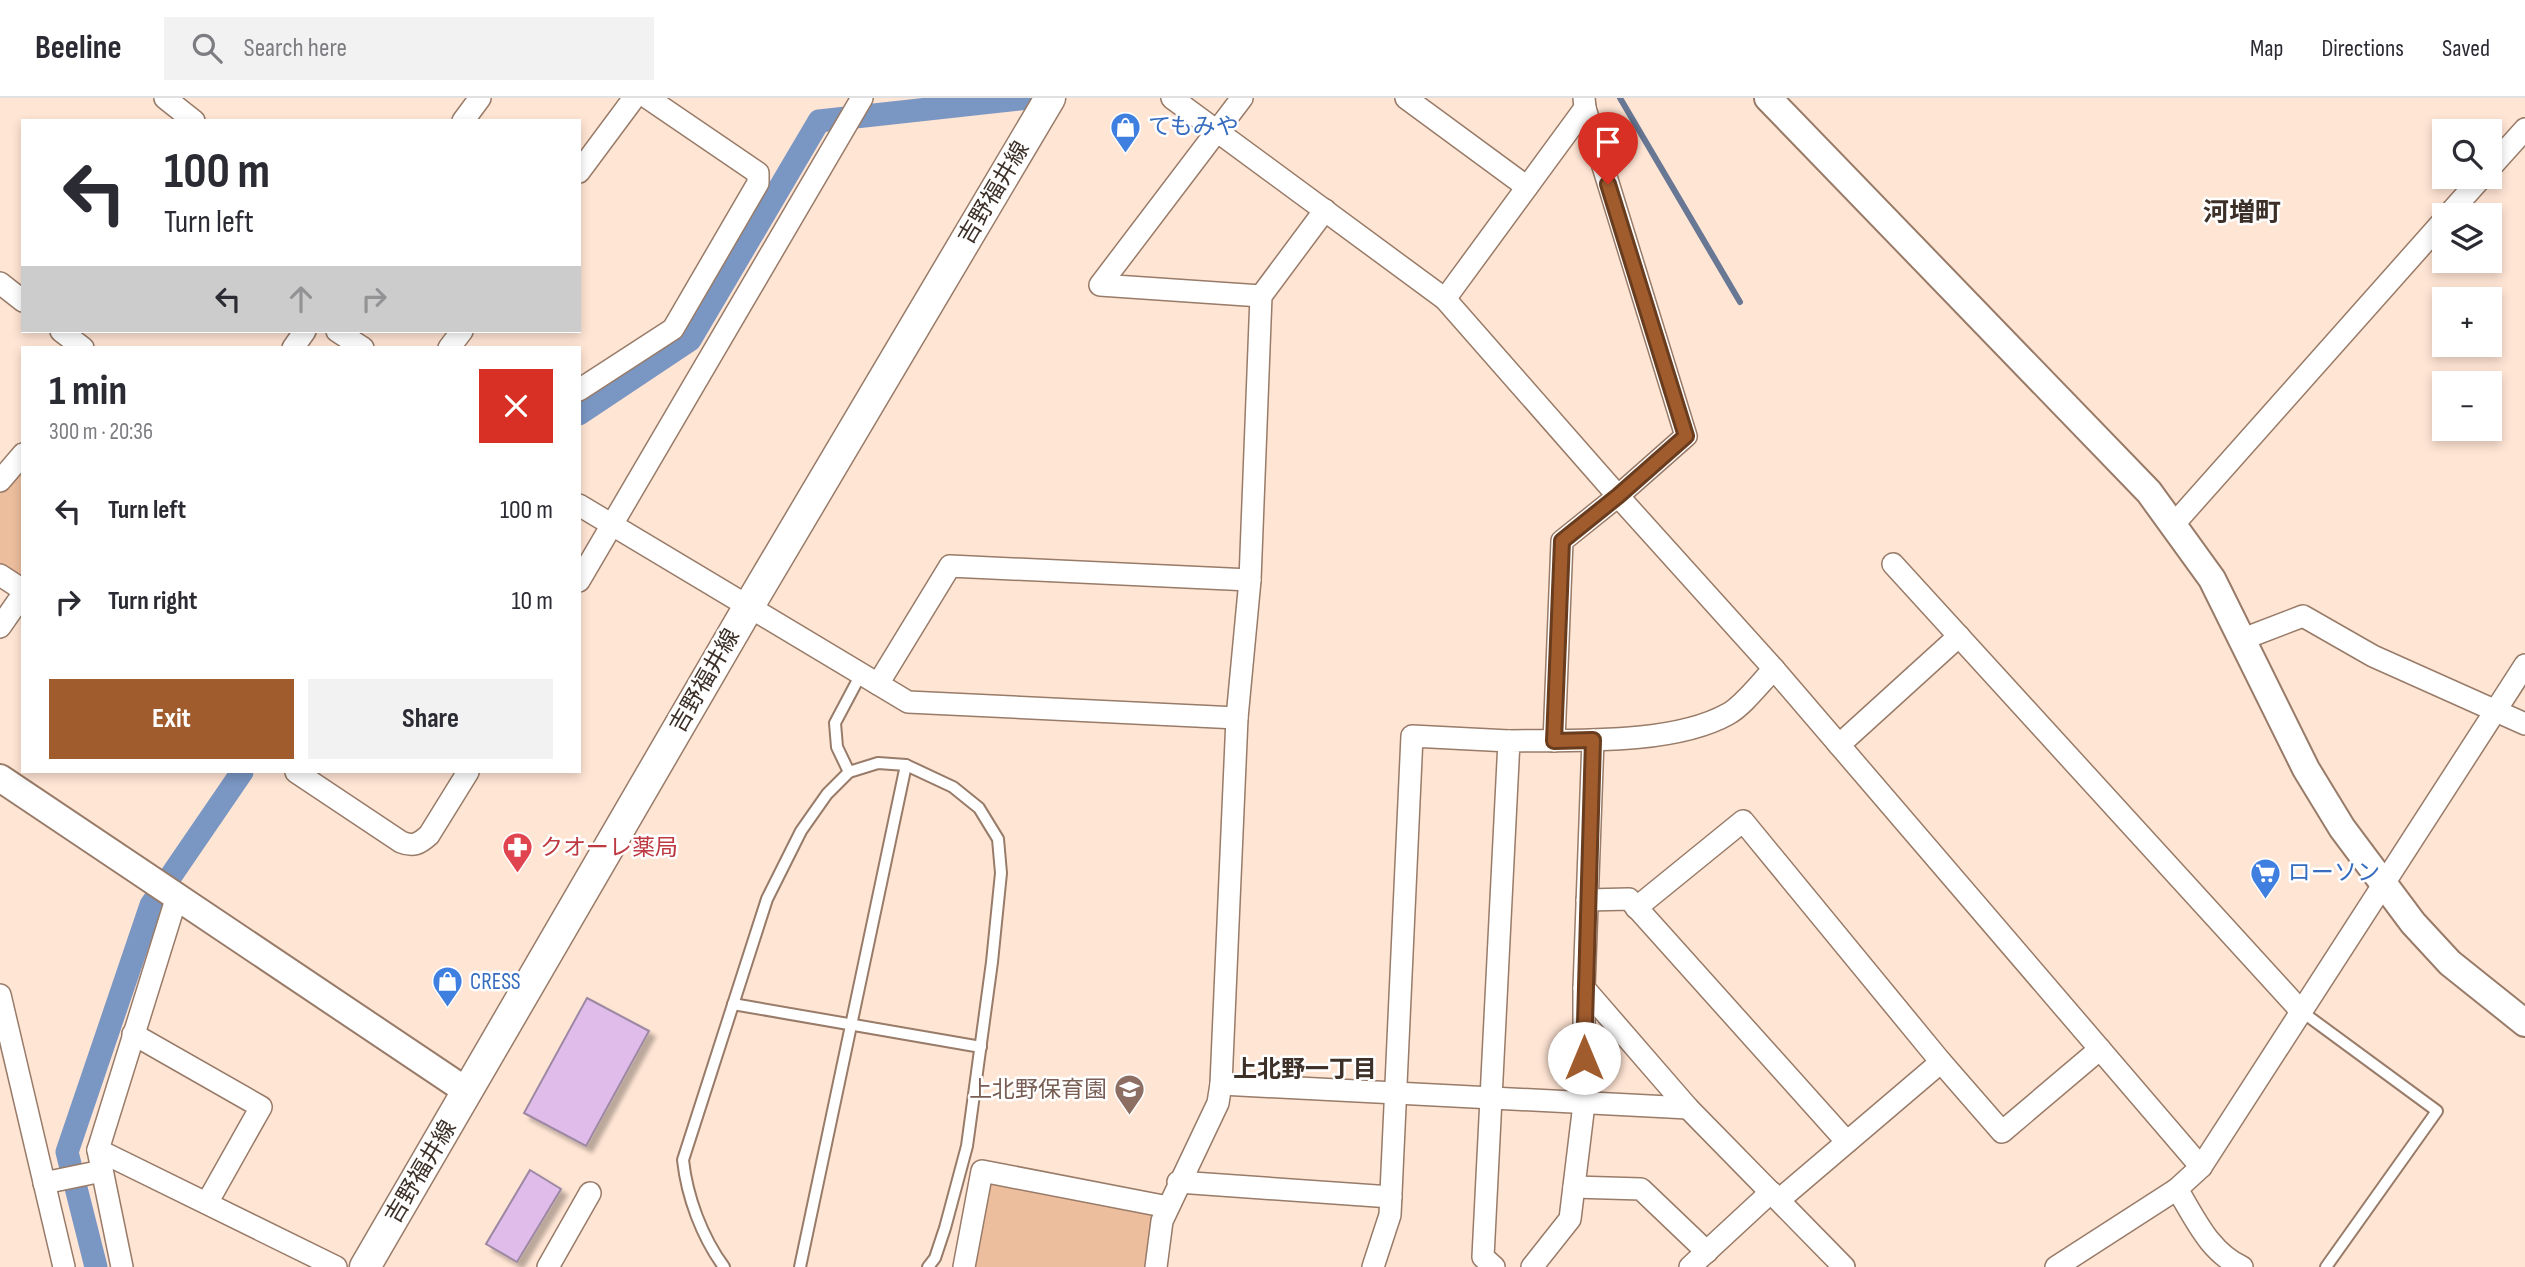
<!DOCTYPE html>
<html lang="en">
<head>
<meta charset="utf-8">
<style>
  body { margin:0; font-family:"Sofia Sans Condensed","Noto Sans JP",sans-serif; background:#f2f2f3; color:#2b2b33; height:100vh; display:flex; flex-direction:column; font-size:26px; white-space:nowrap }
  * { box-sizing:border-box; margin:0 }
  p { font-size:23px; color:#7c7c81 }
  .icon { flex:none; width:38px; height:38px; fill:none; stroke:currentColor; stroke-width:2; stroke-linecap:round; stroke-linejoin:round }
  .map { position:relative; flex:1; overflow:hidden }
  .details { position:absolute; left:21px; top:248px; width:560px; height:427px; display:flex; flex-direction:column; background:#fff; border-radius:0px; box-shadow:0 4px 10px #0003 }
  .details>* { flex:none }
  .top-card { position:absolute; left:21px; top:21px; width:560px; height:214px; border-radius:0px; box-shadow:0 4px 10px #0003; background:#fff; color:#2b2b33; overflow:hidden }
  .tools { position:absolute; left:2432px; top:21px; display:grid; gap:14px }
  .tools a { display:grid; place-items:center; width:70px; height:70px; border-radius:0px; background:#fff; box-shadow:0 4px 10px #0003; font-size:35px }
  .pin { position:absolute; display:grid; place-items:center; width:60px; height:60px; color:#fff; margin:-72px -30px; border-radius:50% 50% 50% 0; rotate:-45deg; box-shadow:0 0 7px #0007 }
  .pin .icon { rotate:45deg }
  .me { position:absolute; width:77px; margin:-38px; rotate:0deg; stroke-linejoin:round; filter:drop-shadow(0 0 5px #0008) }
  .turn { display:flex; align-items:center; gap:24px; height:147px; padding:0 28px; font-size:32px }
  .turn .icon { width:91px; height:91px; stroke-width:2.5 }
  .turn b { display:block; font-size:49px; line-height:60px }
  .lanes { display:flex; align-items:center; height:66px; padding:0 28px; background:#0003; justify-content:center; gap:35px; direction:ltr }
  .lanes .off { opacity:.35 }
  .round { display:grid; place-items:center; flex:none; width:74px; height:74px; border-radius:0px; background:#f2f2f3 }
  .headline { display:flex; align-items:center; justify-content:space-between; height:119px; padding:0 28px }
  h1 { font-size:42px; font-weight:700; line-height:52px }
  .button { display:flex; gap:14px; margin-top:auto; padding:14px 28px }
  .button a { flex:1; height:80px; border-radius:0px; background:#a15c2e; color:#fff; font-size:28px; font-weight:700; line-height:80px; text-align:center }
  .button a+a { background:#f2f2f3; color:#2b2b33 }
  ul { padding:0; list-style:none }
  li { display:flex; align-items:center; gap:21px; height:91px; padding:0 28px }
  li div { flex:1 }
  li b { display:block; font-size:26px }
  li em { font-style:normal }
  header { display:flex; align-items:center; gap:42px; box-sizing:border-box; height:98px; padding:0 35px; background:#fff; border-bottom:2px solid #e1e1e2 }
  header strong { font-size:33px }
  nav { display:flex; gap:38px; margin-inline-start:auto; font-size:24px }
  .search { width:490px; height:63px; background:#f2f2f3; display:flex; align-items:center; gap:18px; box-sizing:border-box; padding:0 24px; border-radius:0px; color:#7c7c81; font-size:26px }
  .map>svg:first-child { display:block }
  .green { fill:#edbe9e }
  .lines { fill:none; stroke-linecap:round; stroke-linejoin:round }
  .stream { stroke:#677794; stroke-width:6 }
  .canal { stroke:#7a96c3; stroke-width:23 }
  .building { fill:#e0bcea; stroke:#9d88a3; stroke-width:2; filter:url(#shadow) }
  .service-casing { stroke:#987b68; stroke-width:14 }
  .minor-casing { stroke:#987b68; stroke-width:24 }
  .tertiary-casing { stroke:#987b68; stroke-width:30 }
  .secondary-casing { stroke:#987b68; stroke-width:33 }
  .service { stroke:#fff; stroke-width:10 }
  .minor { stroke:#fff; stroke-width:21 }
  .tertiary { stroke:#fff; stroke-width:26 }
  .secondary { stroke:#fff; stroke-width:30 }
  .route-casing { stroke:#693c1e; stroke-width:18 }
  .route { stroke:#a15c2e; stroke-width:12 }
  .labels { text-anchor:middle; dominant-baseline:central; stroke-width:5; stroke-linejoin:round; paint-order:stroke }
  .shop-label { font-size:23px; fill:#366cbe; stroke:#fff; text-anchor:start }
  .street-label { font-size:23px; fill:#3c3028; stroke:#fff }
  .health-label { font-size:23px; fill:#be3a42; stroke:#fff; text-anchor:start }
  .education-label { font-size:23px; fill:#785e54; stroke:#fff; text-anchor:end }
  .neighbourhood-label { font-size:24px; font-weight:bold; fill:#3c3028; stroke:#fff }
  .quarter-label { font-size:26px; font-weight:bold; fill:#3c3028; stroke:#fff }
</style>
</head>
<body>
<header>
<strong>Beeline</strong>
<div class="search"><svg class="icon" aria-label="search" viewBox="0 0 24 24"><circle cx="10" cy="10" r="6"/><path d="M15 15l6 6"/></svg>Search here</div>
<nav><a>Map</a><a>Directions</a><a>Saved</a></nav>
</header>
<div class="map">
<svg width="2525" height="1169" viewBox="0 0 2525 1169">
  <defs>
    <filter id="shadow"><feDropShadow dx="6" dy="6" stdDeviation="2" flood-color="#0004"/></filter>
  </defs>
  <rect width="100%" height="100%" fill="#ffe5d4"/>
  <g class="green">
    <polygon points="23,354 23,492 0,477 0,382"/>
    <polygon points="991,1075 1168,1109 1166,1169 968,1169"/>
  </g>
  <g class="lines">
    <polyline class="stream" points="1620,0 1740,204"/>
    <g class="canal">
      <polyline points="579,316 690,242 819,23 1028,0"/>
      <polyline points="96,1169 67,1054 151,807 242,674"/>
    </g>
  </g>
  <g class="building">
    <polygon points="587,900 649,933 586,1048 524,1015"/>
    <polygon points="530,1072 561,1091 517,1164 486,1146"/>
  </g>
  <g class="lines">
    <defs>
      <g id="service">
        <polyline points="849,674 837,649 835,625 861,576"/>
        <polyline points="733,906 981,949"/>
        <polyline points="2301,913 2437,1013 2326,1169"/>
        <path d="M724,1169C702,1139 687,1099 683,1062L767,801L801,733L827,696L849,674L878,665L906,667L953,689L979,710L998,741L1001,775L992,864L967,1048L945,1130L935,1160L928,1169"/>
        <polyline points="800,1169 906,667"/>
      </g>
      <g id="minor">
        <polyline points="165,0 194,23"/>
        <polyline points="1172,0 1445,201 1618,398 1774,571 2201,1069"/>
        <polyline points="1242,0 1100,187 1261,198"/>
        <polyline points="1406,0 1527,89"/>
        <polyline points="463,23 480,0"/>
        <polyline points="2490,70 2525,31"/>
        <polyline points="579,74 634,0"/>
        <polyline points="2448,117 2482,79"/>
        <polyline points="0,185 23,203"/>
        <polyline points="1445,201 1585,10"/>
        <polyline points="61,233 83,250"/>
        <polyline points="337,233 363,250"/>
        <polyline points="293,250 305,233"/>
        <polyline points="449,250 462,233"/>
        <polyline points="579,292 673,231 758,85 758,75 648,0"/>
        <polyline points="0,383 23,356"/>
        <polyline points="579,407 908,604 1237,620"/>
        <polyline points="2174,426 2445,121"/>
        <polyline points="1893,466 2301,913"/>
        <polyline points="0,477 23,492"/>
        <polyline points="579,483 862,0"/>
        <polyline points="0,529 23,496"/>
        <polyline points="2243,541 2303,518 2373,558 2525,626"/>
        <polyline points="878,586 950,468 1250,482"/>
        <polyline points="1554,643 1562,443 1618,398 1686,338 1585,10 1584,0"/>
        <polyline points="1839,647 1959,538"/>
        <path d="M296,674L401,744C413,749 419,746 429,737L468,674"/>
        <polyline points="1587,802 1629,801 1847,1044"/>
        <polyline points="1636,810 1743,723 1941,964 2002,1034 2100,951"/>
        <polyline points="1584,890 1688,1010 1844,1169"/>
        <polyline points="0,897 64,1169"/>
        <polyline points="133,936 261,1009 207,1105"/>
        <polyline points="1221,986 1688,1010"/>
        <polyline points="98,1052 336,1169"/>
        <polyline points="1178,1084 1391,1099"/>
        <polyline points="44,1085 102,1073"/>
        <polyline points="1574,1089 1641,1091 1707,1154"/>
        <path d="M2177,1091C2195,1120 2209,1154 2242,1169"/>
        <polyline points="1779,1102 1941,964"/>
        <polyline points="122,1169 98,1052 177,798"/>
        <polyline points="548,1169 590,1095"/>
        <polyline points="964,1169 982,1073 1168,1109"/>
        <polyline points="1156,1169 1162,1123 1218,1005 1221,986 1237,620 1250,482 1261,198 1325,112"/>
        <polyline points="1373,1169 1390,1117 1412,638 1509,643"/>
        <path d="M1494,1169L1483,1159L1509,643C1572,642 1673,647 1728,616C1743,608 1761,584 1774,571"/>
        <polyline points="1532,1169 1570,1121 1584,1006 1584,890 1593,642"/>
        <polyline points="1690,1169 1771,1094"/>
        <polyline points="2056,1169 2177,1091 2201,1069 2525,567"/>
      </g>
      <g id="tertiary">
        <polyline points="1768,0 2149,394 2212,481 2306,671 2342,730 2413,825 2450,865 2525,925"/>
        <polyline points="0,680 468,994"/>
      </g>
      <polyline id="secondary" points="365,1169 749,508 1050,0"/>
    </defs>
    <use href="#service" class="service-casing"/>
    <use href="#minor" class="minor-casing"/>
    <use href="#tertiary" class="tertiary-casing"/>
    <use href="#secondary" class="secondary-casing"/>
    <use href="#service" class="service"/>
    <use href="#minor" class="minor"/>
    <use href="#tertiary" class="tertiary"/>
    <use href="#secondary" class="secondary"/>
  </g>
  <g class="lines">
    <defs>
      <polyline id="route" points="1584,960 1593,642 1554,643 1562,443 1618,398 1686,338 1608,86"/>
    </defs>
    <use href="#route" class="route-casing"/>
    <use href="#route" class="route"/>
  </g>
  <defs>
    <symbol id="shop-pin" viewBox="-11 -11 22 30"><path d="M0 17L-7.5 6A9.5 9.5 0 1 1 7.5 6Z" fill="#3f7fe0" stroke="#fff"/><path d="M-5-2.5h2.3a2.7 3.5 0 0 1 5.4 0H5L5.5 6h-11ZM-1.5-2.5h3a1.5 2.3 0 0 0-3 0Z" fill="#fff"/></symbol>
    <symbol id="pharmacy-pin" viewBox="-11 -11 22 30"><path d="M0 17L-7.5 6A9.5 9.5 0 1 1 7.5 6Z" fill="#e0444e" stroke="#fff"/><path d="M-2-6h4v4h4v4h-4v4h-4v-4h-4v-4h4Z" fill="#fff"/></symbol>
    <symbol id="supermarket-pin" viewBox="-11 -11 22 30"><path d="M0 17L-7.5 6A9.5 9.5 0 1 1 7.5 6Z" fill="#3f7fe0" stroke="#fff"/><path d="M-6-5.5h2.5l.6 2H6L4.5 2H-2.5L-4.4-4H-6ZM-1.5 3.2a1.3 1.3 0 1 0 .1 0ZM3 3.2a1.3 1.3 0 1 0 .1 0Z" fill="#fff"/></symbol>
    <symbol id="school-pin" viewBox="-11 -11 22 30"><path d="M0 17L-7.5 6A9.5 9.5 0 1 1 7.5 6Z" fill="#8d6e63" stroke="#fff"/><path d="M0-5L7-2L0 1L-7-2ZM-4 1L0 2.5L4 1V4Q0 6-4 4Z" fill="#fff"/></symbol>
  </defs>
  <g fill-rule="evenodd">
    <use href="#shop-pin" x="1108" y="12" width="35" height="47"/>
    <use href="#pharmacy-pin" x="500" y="732" width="35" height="47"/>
    <use href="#supermarket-pin" x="2248" y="758" width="35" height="47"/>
    <use href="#shop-pin" x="430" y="866" width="35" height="47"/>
    <use href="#school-pin" x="1112" y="974" width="35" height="47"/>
  </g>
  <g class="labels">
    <g class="shop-label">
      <text x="1148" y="29">てもみや</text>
      <text x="2288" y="775">ローソン</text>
      <text x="470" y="884">CRESS</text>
    </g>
    <g class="street-label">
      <text transform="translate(994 95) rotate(-59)">吉野福井線</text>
      <text transform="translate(705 583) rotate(-60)">吉野福井線</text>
      <text transform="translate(421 1074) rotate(-59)">吉野福井線</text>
    </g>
    <g class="health-label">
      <text x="540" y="750">クオーレ薬局</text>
    </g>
    <g class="education-label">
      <text x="1107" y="992">上北野保育園</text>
    </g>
    <g class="neighbourhood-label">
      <text x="1305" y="971">上北野一丁目</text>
    </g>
    <g class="quarter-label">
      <text x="2242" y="115">河増町</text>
    </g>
  </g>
</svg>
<div class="tools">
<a><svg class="icon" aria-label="search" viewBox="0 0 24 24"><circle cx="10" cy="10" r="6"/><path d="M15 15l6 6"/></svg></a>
<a><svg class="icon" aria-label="layers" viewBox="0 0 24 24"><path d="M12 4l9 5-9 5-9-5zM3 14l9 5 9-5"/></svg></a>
<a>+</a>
<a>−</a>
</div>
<div class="pin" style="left:1608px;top:86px;background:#d93025"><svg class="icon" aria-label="arrive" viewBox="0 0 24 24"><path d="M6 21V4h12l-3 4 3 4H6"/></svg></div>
<svg class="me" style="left:1584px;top:960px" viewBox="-20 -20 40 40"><circle r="19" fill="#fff"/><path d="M0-13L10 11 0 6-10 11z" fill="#a15c2e"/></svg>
<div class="top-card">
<div class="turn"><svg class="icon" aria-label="left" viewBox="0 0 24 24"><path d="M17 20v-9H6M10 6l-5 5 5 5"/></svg><div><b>100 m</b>Turn left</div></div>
<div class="lanes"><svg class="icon" aria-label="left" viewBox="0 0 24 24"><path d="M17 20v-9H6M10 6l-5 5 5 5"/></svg><svg class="icon off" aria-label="ahead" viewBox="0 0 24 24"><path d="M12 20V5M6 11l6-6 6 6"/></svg><svg class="icon off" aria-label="right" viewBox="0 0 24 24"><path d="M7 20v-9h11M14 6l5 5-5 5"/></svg></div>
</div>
<section class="details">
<div class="headline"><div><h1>1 min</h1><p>300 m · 20:36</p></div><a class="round" style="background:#d93025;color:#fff"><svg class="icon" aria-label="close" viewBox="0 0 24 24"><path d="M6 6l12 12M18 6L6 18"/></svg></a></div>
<ul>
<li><svg class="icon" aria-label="left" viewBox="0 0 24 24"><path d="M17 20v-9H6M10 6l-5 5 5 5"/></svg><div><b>Turn left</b></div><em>100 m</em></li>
<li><svg class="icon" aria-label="right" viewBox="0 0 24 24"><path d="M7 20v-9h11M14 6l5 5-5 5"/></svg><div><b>Turn right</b></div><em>10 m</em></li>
</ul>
<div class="button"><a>Exit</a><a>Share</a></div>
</section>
</div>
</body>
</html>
